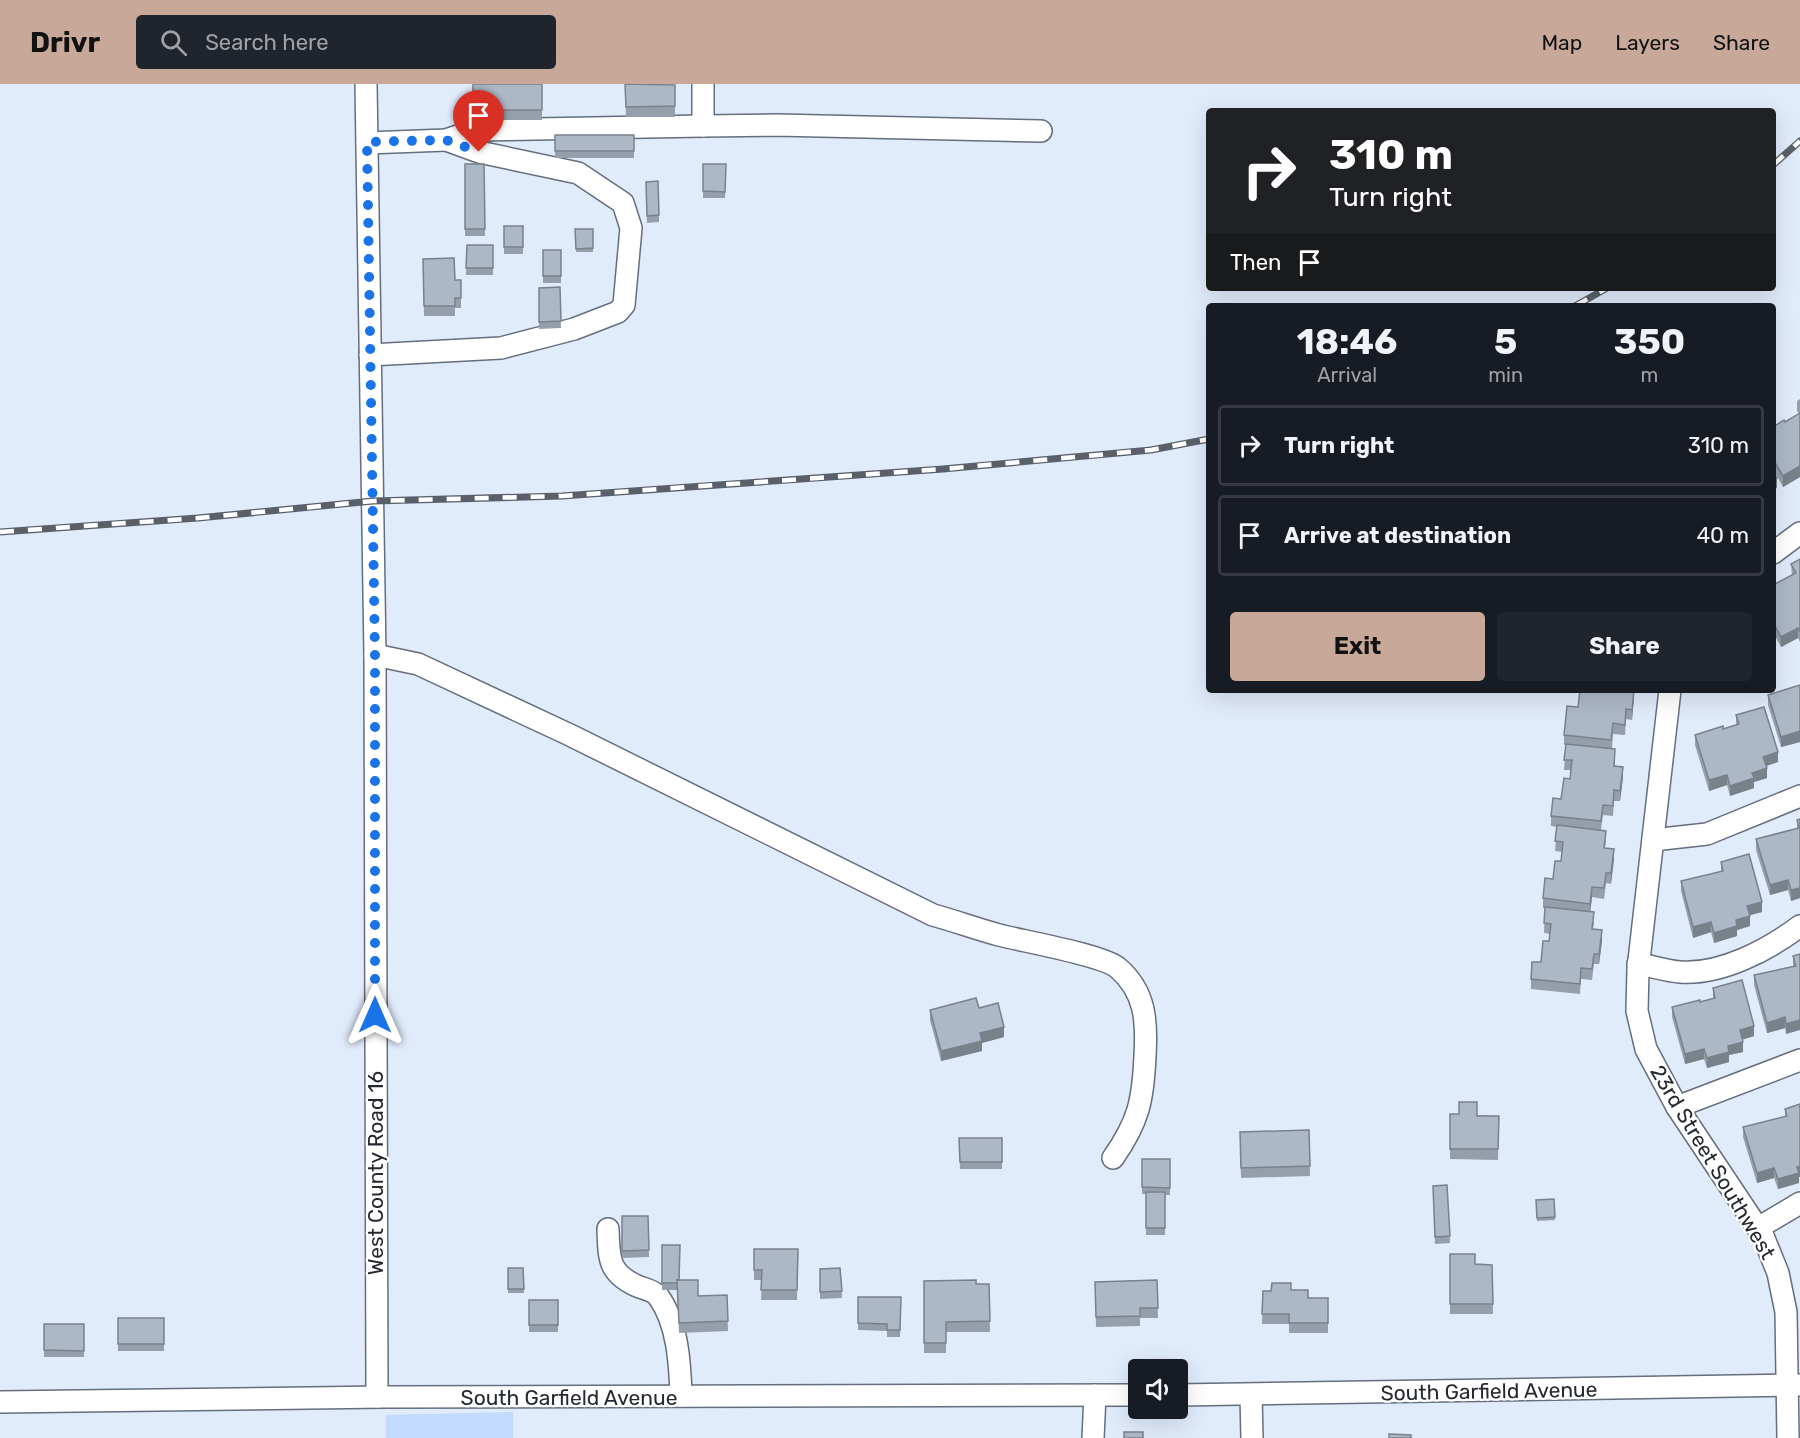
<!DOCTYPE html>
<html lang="en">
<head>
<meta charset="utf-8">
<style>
  body { margin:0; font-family:Rubik,sans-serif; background:#20242c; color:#f1f3f6; height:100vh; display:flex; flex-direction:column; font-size:22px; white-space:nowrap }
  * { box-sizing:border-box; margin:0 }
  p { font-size:20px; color:#9ea1a6 }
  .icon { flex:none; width:33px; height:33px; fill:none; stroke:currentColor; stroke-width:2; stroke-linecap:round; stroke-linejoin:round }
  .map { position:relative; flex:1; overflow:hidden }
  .sheet { position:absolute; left:1206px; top:219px; width:570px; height:390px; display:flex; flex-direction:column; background:#171b24; border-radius:6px; box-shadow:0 6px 24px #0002 }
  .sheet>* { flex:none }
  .banner { position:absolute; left:1206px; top:24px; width:570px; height:183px; border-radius:6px; box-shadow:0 6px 24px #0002; background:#202124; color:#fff; overflow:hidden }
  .buttons { position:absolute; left:1128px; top:1275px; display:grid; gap:12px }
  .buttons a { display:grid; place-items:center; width:60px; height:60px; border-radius:6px; background:#171b24; box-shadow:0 6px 24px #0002; font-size:30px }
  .pin { position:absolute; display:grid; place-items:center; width:51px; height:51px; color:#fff; margin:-62px -26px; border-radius:50% 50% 50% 0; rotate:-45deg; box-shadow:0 0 6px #0007 }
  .pin .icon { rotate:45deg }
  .me { position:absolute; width:66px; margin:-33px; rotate:0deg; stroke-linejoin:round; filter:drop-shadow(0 0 4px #0008) }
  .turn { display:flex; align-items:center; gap:21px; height:126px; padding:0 24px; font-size:27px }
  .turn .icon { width:78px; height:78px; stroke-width:2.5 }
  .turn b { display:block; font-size:42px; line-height:51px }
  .then { display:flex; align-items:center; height:57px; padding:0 24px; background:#0003; gap:12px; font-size:22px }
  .eta { display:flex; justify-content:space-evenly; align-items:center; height:102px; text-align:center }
  .eta b { font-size:36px; font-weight:700; line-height:42px }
  .action { display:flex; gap:12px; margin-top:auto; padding:12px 24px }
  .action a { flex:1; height:69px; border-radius:6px; background:#c7a899; color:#111; font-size:24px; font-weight:700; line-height:69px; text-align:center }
  .action a+a { background:#20242c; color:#f1f3f6 }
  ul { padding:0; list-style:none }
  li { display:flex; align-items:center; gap:18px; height:81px; margin:0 12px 9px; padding:0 12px; border:3px solid #363941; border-radius:6px }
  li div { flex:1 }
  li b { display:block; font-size:22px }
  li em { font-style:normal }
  header { display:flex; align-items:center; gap:36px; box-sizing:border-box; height:84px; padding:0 30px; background:#c7a899; color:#111 }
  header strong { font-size:28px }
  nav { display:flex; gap:33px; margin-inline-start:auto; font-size:21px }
  .search { width:420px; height:54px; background:#20242c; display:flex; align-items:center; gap:15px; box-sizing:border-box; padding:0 21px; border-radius:6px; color:#9ea1a6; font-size:22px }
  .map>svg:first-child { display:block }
  .green { fill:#c1dafd }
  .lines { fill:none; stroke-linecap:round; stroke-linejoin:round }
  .minor-casing { stroke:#646e7c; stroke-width:24 }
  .minor { stroke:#fff; stroke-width:21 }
  .rail-casing { stroke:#5a6069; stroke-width:7 }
  .rail { stroke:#fff; stroke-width:4.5; stroke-dasharray:14; stroke-linecap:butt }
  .wall { fill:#959eab }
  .shaded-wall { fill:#79818b }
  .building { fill:#adb8c7; stroke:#79818b; stroke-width:1.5 }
  .route { stroke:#1a73e8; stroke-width:10; stroke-dasharray:0 18 }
  .labels { text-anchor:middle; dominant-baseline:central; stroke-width:4.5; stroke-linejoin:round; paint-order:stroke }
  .street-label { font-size:21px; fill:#25292f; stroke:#fff }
</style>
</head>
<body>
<header>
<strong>Drivr</strong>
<div class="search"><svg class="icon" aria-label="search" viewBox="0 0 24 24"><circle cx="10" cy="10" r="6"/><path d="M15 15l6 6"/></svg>Search here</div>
<nav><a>Map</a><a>Layers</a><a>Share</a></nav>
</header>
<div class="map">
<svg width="1800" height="1354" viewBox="0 0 1800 1354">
  <rect width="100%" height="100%" fill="#e0ebfb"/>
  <polygon class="green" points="513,1328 513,1354 386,1354 386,1331"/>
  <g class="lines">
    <defs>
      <g id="minor">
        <polyline points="366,0 375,571 377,1313"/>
        <polyline points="703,42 777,41 1041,47"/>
        <polyline points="367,59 446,56 476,46 703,42 703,0"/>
        <polyline points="370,271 501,264 574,245 618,228 624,221 631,144 623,119 578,89 479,68 446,56"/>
        <polyline points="1773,469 1800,449"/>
        <path d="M375,571L418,580L570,651L933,831C955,837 977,845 999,851C1022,857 1103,871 1118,884C1146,908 1147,938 1145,972C1143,1016 1139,1037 1113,1074"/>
        <polyline points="1670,606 1638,885 1637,927 1646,965 1677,1023 1763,1152 1778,1189 1786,1228 1788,1354"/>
        <polyline points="1653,756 1707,750 1800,712"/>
        <path d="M1638,880C1652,882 1666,887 1680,888C1721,891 1768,866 1800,842"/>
        <polyline points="1677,1023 1800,976"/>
        <polyline points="1758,1144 1800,1119"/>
        <path d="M608,1145C609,1174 608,1189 637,1202C644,1205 653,1206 658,1212C678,1239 680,1280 681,1312"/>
        <polyline points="1178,1311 1800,1301"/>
        <polyline points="1251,1311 1252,1354"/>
        <polyline points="0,1318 384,1313 1138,1311"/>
        <polyline points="1093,1354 1095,1311"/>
      </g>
    </defs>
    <use href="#minor" class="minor-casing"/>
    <use href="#minor" class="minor"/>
    <defs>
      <g id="rail">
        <polyline points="1773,81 1800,57"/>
        <polyline points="1575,222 1607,204"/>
        <polyline points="0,448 198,434 373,417 562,412 943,385 1151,366 1209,355"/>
      </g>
    </defs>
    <use href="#rail" class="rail-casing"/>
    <use href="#rail" class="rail"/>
  </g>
  <g class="wall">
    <rect x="473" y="0" width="69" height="36"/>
    <polygon points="625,0 675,1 675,33 626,33"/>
    <rect x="555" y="51" width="79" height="23"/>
    <polygon points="465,80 484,80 485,152 465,152"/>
    <polygon points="726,80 725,114 703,114 703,107"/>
    <polygon points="658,97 659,138 647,139 646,98"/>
    <rect x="504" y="142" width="19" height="28"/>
    <polygon points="575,145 593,145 593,168 576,168"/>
    <polygon points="467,161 493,161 493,191 466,191"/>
    <rect x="543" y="166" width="18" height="33"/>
    <polygon points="423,175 455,196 461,196 461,224 455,224 455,232 424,232"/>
    <polygon points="560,203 561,244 539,245 539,204"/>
    <polygon points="1800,315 1800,393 1783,403 1773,385 1773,343 1785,338 1799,330 1797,327 1797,317"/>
    <polygon points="1800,475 1800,558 1798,554 1781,563 1773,548 1773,501 1792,492 1791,480"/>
    <polygon points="1800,601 1800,658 1781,663 1768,621 1768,611"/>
    <polygon points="1634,612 1632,636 1626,635 1625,651 1613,650 1612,665 1615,675 1615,682 1623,693 1620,717 1614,717 1613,732 1603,731 1601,746 1606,757 1605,764 1614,775 1611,800 1606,799 1604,815 1592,813 1590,828 1594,839 1593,845 1602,857 1599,880 1594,880 1592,896 1581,895 1580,910 1531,905 1531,895 1541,878 1549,857 1550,850 1544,849 1545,824 1543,824 1543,814 1553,795 1561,777 1562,768 1555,767 1557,743 1551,742 1551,732 1561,715 1570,695 1571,686 1564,686 1566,661 1564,661 1564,651 1578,623"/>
    <polygon points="1736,631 1778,678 1766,682 1767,694 1754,698 1754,704 1730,712 1727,701 1709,707 1695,661 1695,651 1723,645 1736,641"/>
    <polygon points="1800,735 1800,814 1791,817 1788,806 1770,811 1756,766 1756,755 1797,745 1797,736"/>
    <polygon points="1721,778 1762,828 1750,831 1750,842 1737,846 1737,852 1714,859 1711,848 1693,854 1681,807 1681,797 1721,787"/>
    <polygon points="1800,870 1786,950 1785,944 1767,949 1754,901 1754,891 1793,882 1793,872"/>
    <polygon points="1713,904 1754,952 1742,956 1743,968 1729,971 1729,978 1707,984 1704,975 1685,980 1672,933 1672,923 1700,918 1713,914"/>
    <polygon points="979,924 1004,953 982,959 982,967 941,977 930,936 930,926"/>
    <polygon points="1800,1020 1799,1099 1778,1105 1774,1094 1757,1099 1743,1053 1743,1043 1785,1033 1785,1025"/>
    <polygon points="1450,1030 1499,1032 1498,1076 1450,1075"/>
    <polygon points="1309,1046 1310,1092 1241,1094 1240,1048"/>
    <polygon points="959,1054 1002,1054 1002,1085 960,1085"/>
    <polygon points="1142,1075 1170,1075 1170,1111 1165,1111 1165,1151 1146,1151 1146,1110 1142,1110"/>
    <polygon points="1447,1101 1450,1159 1435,1160 1433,1102"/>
    <polygon points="1554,1115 1555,1136 1537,1137 1536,1116"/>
    <polygon points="622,1132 648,1132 649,1173 622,1174"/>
    <polygon points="662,1161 679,1196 698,1212 727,1211 728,1247 679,1249 677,1206 662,1206"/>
    <polygon points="754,1165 798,1165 797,1216 761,1216 762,1196 754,1196"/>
    <polygon points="1450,1170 1475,1180 1492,1181 1493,1230 1450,1230"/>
    <polygon points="508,1184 523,1184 524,1209 508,1209"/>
    <polygon points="840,1184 842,1214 820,1215 820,1185"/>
    <polygon points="1157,1196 1158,1234 1140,1234 1140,1242 1096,1243 1095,1198"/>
    <polygon points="924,1197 976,1200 989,1200 990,1248 946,1248 946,1269 924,1269"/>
    <polygon points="1291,1206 1308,1214 1328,1214 1328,1249 1289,1249 1289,1240 1262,1240 1263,1207"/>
    <polygon points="901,1213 900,1253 887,1253 887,1247 858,1246 858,1239"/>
    <rect x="529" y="1216" width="29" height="32"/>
    <rect x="118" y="1234" width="46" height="33"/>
    <rect x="44" y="1240" width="40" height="33"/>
  </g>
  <g class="shaded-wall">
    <polygon points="1800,382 1800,393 1783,403 1783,392"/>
    <polygon points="1777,394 1777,404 1773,406 1773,396"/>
    <polygon points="1798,544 1798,554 1781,563 1781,553"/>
    <polygon points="1634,606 1634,612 1632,636 1632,626"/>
    <polygon points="1800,647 1800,658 1781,663 1781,653"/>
    <polygon points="1778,668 1778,678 1763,683 1763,673"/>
    <polygon points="1623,683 1623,693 1620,717 1620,707"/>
    <polygon points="1767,684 1767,694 1754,698 1754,704 1730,712 1730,702 1752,689"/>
    <polygon points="1727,691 1727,701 1709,707 1709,696"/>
    <polygon points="1614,765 1614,775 1611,800 1611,789"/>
    <polygon points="1788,796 1788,806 1770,811 1770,801"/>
    <polygon points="1592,803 1592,813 1590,830 1590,820"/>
    <polygon points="1800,804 1800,814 1791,817 1791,806"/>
    <polygon points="1762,818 1762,828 1747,832 1747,822"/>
    <polygon points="1750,832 1750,842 1737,846 1737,852 1714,859 1714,849 1736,836"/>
    <polygon points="1711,838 1711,848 1693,854 1693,843"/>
    <polygon points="1602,846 1602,857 1599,880 1599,870"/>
    <polygon points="1785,933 1785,944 1767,949 1767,939"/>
    <polygon points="1800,936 1800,946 1786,950 1786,940"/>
    <polygon points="1754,942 1754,952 1740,956 1740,946"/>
    <polygon points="1004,943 1004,953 982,959 982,967 941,977 941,967 980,949"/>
    <polygon points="1743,958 1743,968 1729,971 1729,978 1707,984 1707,974 1728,962"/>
    <polygon points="1704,965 1704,975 1685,980 1685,970"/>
    <polygon points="1800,1082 1800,1093 1799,1093 1799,1099 1778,1105 1778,1095"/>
    <polygon points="1774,1084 1774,1094 1757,1099 1757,1089"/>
  </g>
  <g class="building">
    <rect x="473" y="0" width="69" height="26"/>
    <polygon points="625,0 675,1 675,22 626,23"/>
    <rect x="555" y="51" width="79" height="16"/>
    <polygon points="465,80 484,80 485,145 465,145"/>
    <polygon points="703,80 726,80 725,108 703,107"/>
    <polygon points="658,97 659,131 647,132 646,98"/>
    <rect x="504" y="142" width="19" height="21"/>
    <polygon points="575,145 593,145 593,164 576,165"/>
    <polygon points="467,161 493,161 493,184 466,184"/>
    <rect x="543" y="166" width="18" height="26"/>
    <polygon points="454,174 455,196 461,196 461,214 455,214 455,222 424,222 423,175"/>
    <polygon points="560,203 561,237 539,238 539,204"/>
    <polygon points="1800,329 1800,382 1783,392 1773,375 1773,343 1784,336 1785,338"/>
    <polygon points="1773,387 1777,394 1773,396"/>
    <polygon points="1800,475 1800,548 1798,544 1781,553 1773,538 1773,501 1796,489 1791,480"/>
    <polygon points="1800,601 1800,648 1800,647 1781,653 1768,611"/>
    <polygon points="1580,606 1634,606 1632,626 1626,625 1625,641 1613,639 1611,656 1564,651 1567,622 1578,623"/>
    <polygon points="1764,623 1778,668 1763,673 1767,684 1752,689 1754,694 1730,702 1727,691 1709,696 1695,651 1723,642 1723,645 1739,640 1736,631"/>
    <polygon points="1566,660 1615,665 1614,682 1623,683 1620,707 1614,706 1613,722 1603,721 1601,737 1551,732 1553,714 1561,715 1564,694 1570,695 1572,676 1564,676"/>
    <polygon points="1800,735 1800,804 1791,806 1788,796 1770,801 1756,755 1799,744 1797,736"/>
    <polygon points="1557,741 1606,747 1604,764 1614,765 1611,789 1606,789 1604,804 1592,803 1590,820 1543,814 1545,794 1553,795 1555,777 1561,777 1563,758 1555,757"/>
    <polygon points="1749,770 1762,818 1747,822 1750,832 1736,836 1737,842 1714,849 1711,838 1693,843 1681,797 1723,787 1721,778"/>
    <polygon points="1545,823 1594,828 1592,845 1602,846 1599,870 1594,870 1592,885 1581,884 1580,900 1531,895 1532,878 1541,878 1543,857 1549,857 1551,840 1544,839"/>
    <polygon points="1800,870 1800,936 1786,940 1785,933 1767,939 1754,891 1796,882 1793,872"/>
    <polygon points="1742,896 1754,942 1740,946 1743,958 1728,962 1729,968 1707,974 1704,965 1685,970 1672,923 1700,916 1700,918 1715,914 1713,904"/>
    <polygon points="976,914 979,924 998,919 1004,943 980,949 982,957 941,967 930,926"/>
    <polygon points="1459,1018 1477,1018 1477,1032 1499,1032 1498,1065 1450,1065 1450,1030 1459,1030"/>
    <polygon points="1800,1020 1800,1082 1797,1083 1799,1089 1778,1095 1774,1084 1757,1089 1743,1043 1787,1032 1785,1025"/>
    <polygon points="1309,1046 1310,1082 1241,1084 1240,1048"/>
    <polygon points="959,1054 1002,1054 1002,1078 960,1078"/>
    <polygon points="1142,1075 1170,1075 1170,1104 1142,1103"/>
    <polygon points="1447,1101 1450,1152 1435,1153 1433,1102"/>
    <rect x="1146" y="1108" width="19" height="36"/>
    <polygon points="1554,1115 1555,1133 1537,1134 1536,1116"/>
    <polygon points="622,1132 648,1132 649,1166 622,1167"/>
    <polygon points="662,1161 680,1161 679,1196 677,1196 678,1199 662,1199"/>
    <polygon points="754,1165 798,1165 797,1206 761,1206 762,1186 754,1186"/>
    <polygon points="1450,1170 1475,1170 1475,1180 1492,1181 1493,1220 1450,1220"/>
    <polygon points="508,1184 523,1184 524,1205 508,1205"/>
    <polygon points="840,1184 842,1207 820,1208 820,1185"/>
    <polygon points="677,1196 698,1196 698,1212 727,1211 728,1237 679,1239"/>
    <polygon points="976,1196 976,1200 989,1200 990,1237 946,1238 946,1259 924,1259 924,1197"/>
    <polygon points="1157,1196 1158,1224 1140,1224 1140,1232 1096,1233 1095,1198"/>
    <polygon points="1272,1199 1291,1199 1291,1206 1308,1206 1308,1214 1328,1214 1328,1239 1289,1239 1289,1230 1262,1230 1263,1207 1271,1207"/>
    <polygon points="858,1213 901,1213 900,1246 887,1246 887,1240 858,1239"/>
    <rect x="529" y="1216" width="29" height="25"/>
    <rect x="118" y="1234" width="46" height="26"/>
    <polygon points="44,1240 84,1240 84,1267 44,1266"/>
    <rect x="1124" y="1348" width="19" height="6"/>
    <polygon points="1389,1350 1411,1351 1411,1354 1389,1354"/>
  </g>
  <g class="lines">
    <polyline class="route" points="375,931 375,571 367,58 446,56 479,68"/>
  </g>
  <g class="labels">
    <g class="street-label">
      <text transform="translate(1713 1078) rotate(59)">23rd Street Southwest</text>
      <text transform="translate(375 1089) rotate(-90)">West County Road 16</text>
      <text transform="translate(1489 1307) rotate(-1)">South Garfield Avenue</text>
      <text x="569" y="1313">South Garfield Avenue</text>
    </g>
  </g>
</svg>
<div class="buttons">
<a><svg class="icon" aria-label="sound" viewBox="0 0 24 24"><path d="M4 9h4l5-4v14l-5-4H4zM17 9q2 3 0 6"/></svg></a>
</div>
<div class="pin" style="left:479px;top:68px;background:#d93025"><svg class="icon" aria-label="arrive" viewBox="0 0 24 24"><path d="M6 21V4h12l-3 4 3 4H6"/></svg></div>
<svg class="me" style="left:375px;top:931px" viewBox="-20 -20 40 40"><path d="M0-17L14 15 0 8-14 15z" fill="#1a73e8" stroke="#fff" stroke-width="4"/></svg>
<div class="banner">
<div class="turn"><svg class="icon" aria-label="right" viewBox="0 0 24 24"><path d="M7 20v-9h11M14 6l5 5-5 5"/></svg><div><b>310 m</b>Turn right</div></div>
<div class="then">Then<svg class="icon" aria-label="arrive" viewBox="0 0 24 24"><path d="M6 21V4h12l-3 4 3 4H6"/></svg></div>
</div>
<section class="sheet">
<div class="eta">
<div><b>18:46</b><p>Arrival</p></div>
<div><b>5</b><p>min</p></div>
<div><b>350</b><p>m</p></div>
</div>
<ul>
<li><svg class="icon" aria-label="right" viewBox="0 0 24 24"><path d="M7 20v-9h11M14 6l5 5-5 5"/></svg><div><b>Turn right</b></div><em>310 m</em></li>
<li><svg class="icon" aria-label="arrive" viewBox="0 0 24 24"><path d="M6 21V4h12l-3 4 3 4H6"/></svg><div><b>Arrive at destination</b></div><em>40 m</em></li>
</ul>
<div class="action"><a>Exit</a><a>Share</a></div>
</section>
</div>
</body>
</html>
